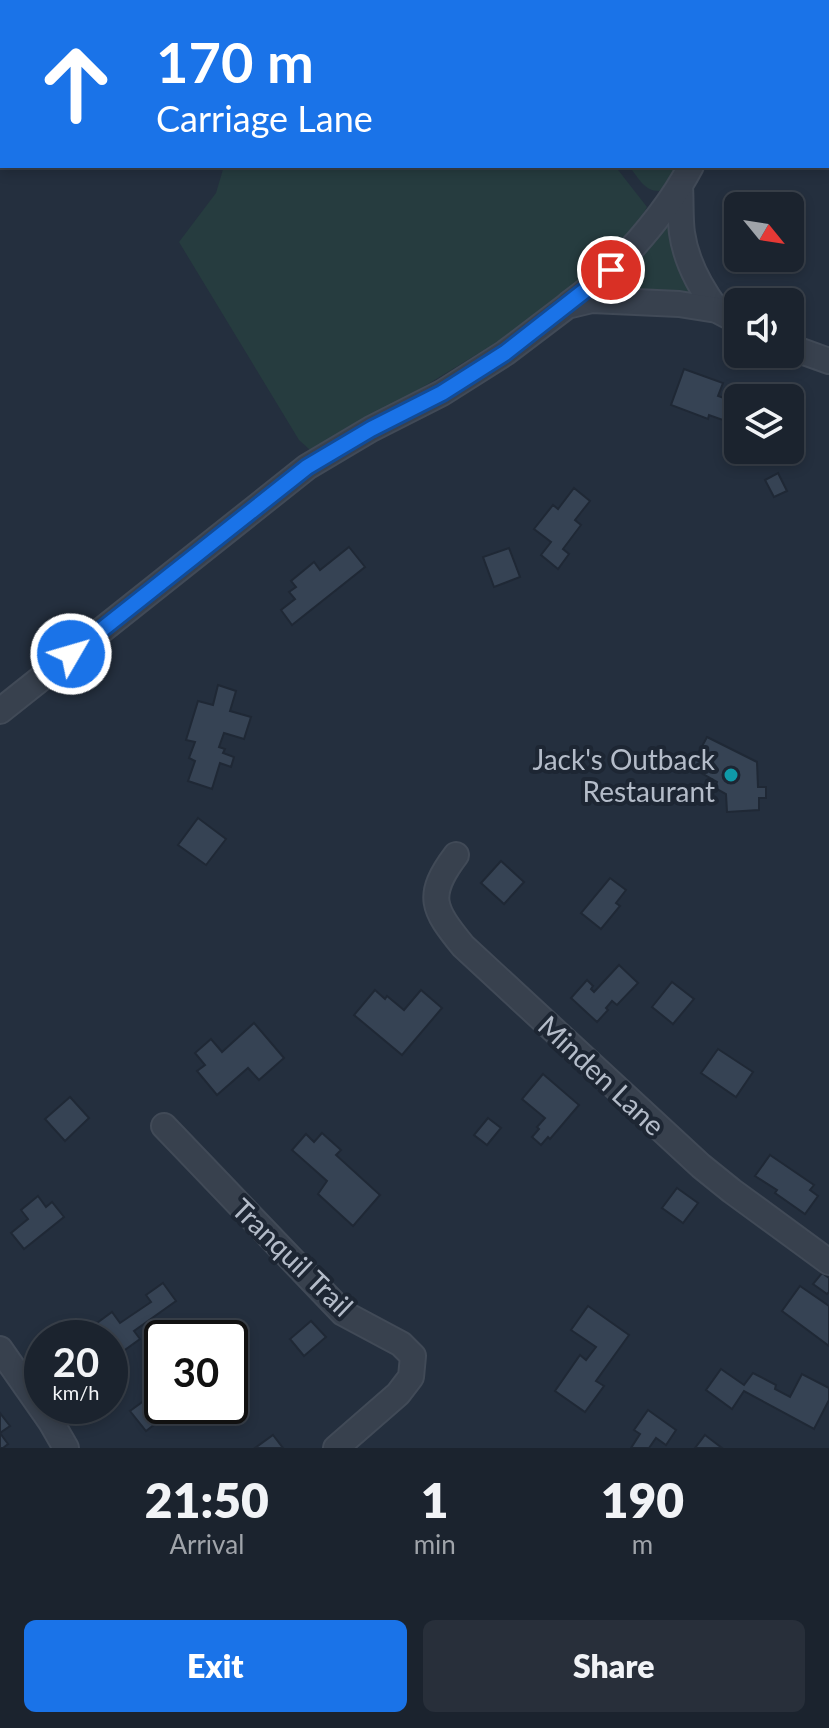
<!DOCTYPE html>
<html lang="en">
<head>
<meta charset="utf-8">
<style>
  body { margin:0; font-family:Lato,sans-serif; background:#282f3a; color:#f1f3f6; height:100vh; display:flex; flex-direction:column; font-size:30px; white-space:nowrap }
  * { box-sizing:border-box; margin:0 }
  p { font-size:26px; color:#a0a4aa }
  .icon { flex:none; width:44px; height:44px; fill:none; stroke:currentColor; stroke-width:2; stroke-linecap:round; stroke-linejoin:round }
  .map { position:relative; height:1448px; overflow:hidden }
  .side { display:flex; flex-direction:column; background:#1b232e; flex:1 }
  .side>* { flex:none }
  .top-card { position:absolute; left:0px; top:0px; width:830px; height:168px; box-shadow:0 4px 12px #0003,0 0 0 2px #39404a; background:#1a73e8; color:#fff; overflow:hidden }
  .needle { width:52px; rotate:120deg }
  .tools { position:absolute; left:724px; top:192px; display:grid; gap:16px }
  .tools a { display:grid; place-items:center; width:80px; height:80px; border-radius:12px; background:#1b232e; box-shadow:0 4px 12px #0003,0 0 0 2px #39404a; font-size:40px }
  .speed { position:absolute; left:24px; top:1320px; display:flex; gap:16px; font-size:40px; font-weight:700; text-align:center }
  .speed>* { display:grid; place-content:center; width:104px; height:104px; border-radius:50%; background:#1b232e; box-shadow:0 4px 12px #0003,0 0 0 2px #39404a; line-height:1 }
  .speed small { font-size:20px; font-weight:400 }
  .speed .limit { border:4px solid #111; border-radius:12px; background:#fff; color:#111 }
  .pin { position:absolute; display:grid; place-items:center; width:68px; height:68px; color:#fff; margin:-34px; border:4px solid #fff; border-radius:50%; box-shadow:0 2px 8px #0007 }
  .me { position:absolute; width:88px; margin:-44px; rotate:52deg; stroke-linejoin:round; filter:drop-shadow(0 0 6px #0008) }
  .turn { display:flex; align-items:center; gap:28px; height:168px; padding:0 24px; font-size:36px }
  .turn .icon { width:104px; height:104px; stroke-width:2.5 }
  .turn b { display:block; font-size:56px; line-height:68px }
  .eta { display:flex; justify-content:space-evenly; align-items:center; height:136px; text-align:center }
  .eta b { font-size:48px; font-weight:800; line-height:56px }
  .button { display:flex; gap:16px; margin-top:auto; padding:16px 24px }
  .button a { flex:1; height:92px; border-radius:12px; background:#1a73e8; color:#fff; font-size:32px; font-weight:800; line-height:92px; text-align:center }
  .button a+a { background:#282f3a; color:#f1f3f6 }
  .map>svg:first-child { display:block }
  .green { fill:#263c3f }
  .building { fill:#364354; stroke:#1f2835; stroke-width:2 }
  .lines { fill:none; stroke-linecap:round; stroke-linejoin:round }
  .street-casing { stroke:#414a57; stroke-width:28 }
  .street { stroke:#38414e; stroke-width:24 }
  .route-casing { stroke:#114b97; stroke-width:20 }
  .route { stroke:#1a73e8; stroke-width:14 }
  .culture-dot { fill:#0f9aa8; stroke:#1d2633; stroke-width:3 }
  .labels { text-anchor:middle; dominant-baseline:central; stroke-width:8; stroke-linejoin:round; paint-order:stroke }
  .poi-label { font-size:28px; fill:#b4bcc9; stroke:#1d2633; text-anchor:end }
  .street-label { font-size:28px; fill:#b4bcc9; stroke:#1d2633 }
</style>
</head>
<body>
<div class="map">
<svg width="829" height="1448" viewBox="0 0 829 1448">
  <rect width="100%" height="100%" fill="#242f3e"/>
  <g class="green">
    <polygon points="224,166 615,166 647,207 639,221 598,267 502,339 318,451 309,449 299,440 179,242 216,193"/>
    <path d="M629,166H677L668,184L659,191C644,191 638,177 629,166Z"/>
    <polygon points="664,226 671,230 690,291 688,294 618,289 614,282"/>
  </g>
  <g class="building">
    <rect x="554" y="0" width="113" height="2"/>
    <polygon points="684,369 723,383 718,396 738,403 738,432 724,426 726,421 709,415 708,419 671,405"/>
    <polygon points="778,473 787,491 774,497 765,480"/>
    <polygon points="574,488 590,501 575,520 581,525 563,549 569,554 558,569 541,555 551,542 534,529 553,505 558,509"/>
    <polygon points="349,547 365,567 292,625 281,610 295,599 289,592 296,587 291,581 314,562 320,570"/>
    <polygon points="509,548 520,577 494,587 483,557"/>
    <polygon points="218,685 236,691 230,711 251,717 244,739 224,733 219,747 225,749 223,753 234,757 231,767 220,763 212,789 188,781 195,761 189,758 195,742 186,740 198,701 213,705"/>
    <polygon points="707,737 757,762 758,787 766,787 766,798 759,798 759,810 727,812 726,794 715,788 717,782 691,767"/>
    <polygon points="198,818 226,839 206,865 178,845"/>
    <polygon points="501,861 524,882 504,904 481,883"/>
    <polygon points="610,878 626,890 616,903 620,906 601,929 581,913"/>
    <polygon points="619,965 638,983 617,1005 612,1001 606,1008 608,1010 597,1022 571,998 587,980 593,986 591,989 594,992"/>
    <polygon points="672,982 694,999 673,1024 652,1007"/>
    <polygon points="375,990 385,999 387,996 404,1010 421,990 442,1008 402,1055 354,1015"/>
    <polygon points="254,1023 284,1058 259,1080 248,1068 217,1095 197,1071 205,1065 195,1053 211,1039 222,1052"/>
    <polygon points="718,1049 753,1072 736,1097 701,1073"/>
    <polygon points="543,1074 579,1105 550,1139 548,1137 541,1145 532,1137 539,1129 537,1127 545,1118 522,1099"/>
    <polygon points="70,1097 89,1118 65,1141 45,1119"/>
    <polygon points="488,1118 501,1128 487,1145 474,1135"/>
    <polygon points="322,1133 341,1150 336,1155 380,1195 353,1226 318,1194 327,1181 292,1150 306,1134 314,1142"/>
    <polygon points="770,1155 814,1185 810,1190 818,1196 805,1214 775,1193 777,1190 755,1176"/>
    <polygon points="677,1188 698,1203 683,1223 662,1208"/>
    <polygon points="38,1196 46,1207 52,1202 64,1217 24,1249 11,1233 28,1219 21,1210"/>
    <polygon points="822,1273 829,1278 829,1292 827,1294 813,1284"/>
    <polygon points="163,1283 176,1301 134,1331 140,1339 115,1357 111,1351 110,1352 110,1338 84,1338 82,1334 112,1312 120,1323 151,1302 146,1295"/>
    <polygon points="800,1286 829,1306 829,1346 782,1311"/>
    <polygon points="588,1306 629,1335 596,1381 604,1386 585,1412 555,1391 580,1355 586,1360 596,1347 571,1330"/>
    <polygon points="311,1321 326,1337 304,1356 290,1339"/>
    <polygon points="721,1369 744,1385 753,1373 776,1385 775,1389 790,1397 802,1374 829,1388 829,1400 814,1429 744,1391 732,1409 706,1390"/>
    <polygon points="156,1392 162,1400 162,1406 196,1406 173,1423 167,1415 146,1431 130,1411"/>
    <polygon points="648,1410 676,1430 666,1445 656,1438 649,1448 631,1448 640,1434 634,1430"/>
    <polygon points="0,1413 10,1426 0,1433 8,1444 3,1448 0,1448"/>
    <polygon points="273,1435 283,1448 255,1448"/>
    <polygon points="705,1435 722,1448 695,1448"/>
  </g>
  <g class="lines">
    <defs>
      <g id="street">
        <polyline points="770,2 771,0"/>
        <path d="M680,187C681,202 680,219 682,233C686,262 700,287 717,310"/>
        <path d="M569,304C583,293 599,282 612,269C641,240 672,202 691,166"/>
        <polyline points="790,347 829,361"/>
        <polyline points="0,711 307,467 371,429 442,393 505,353 567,306 592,300 679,304 717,310 738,321"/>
        <path d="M456,855C425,896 433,909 463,946L701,1166L732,1191L829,1262"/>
        <polyline points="164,1126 343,1313 401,1344 413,1356 411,1377 398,1394 336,1448"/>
        <polyline points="0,1349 51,1422 66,1448"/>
      </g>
    </defs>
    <use href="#street" class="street-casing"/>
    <use href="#street" class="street"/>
  </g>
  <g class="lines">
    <defs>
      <polyline id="route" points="71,654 307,467 371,429 442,393 505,353 611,270"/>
    </defs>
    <use href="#route" class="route-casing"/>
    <use href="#route" class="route"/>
  </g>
  <circle class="culture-dot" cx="731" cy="775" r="8"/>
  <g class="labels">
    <g class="poi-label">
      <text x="715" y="759">Jack's Outback<tspan x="715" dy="32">Restaurant</tspan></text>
    </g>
    <g class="street-label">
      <text transform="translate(602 1075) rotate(43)">Minden Lane</text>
      <text transform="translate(293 1257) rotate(44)">Tranquil Trail</text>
    </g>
  </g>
</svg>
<div class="tools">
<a><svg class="needle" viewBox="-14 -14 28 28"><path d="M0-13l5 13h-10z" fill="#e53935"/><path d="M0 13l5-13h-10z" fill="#a0a4aa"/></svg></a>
<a><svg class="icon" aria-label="sound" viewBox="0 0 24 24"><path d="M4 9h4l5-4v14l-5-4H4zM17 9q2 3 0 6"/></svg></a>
<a><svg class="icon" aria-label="layers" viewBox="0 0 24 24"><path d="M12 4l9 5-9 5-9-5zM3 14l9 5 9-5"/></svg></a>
</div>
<div class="speed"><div>20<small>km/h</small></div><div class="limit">30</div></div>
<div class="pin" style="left:611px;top:270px;background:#d93025"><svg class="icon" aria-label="arrive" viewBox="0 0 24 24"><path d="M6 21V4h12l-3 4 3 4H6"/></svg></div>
<svg class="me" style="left:71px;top:654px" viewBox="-20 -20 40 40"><circle r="17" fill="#1a73e8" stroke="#fff" stroke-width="3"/><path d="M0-11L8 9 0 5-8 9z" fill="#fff"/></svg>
<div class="top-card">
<div class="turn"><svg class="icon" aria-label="ahead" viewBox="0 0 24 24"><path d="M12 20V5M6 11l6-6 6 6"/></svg><div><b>170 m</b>Carriage Lane</div></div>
</div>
</div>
<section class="side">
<div class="eta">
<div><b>21:50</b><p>Arrival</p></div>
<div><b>1</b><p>min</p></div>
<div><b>190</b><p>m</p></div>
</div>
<div class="button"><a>Exit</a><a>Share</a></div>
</section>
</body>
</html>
